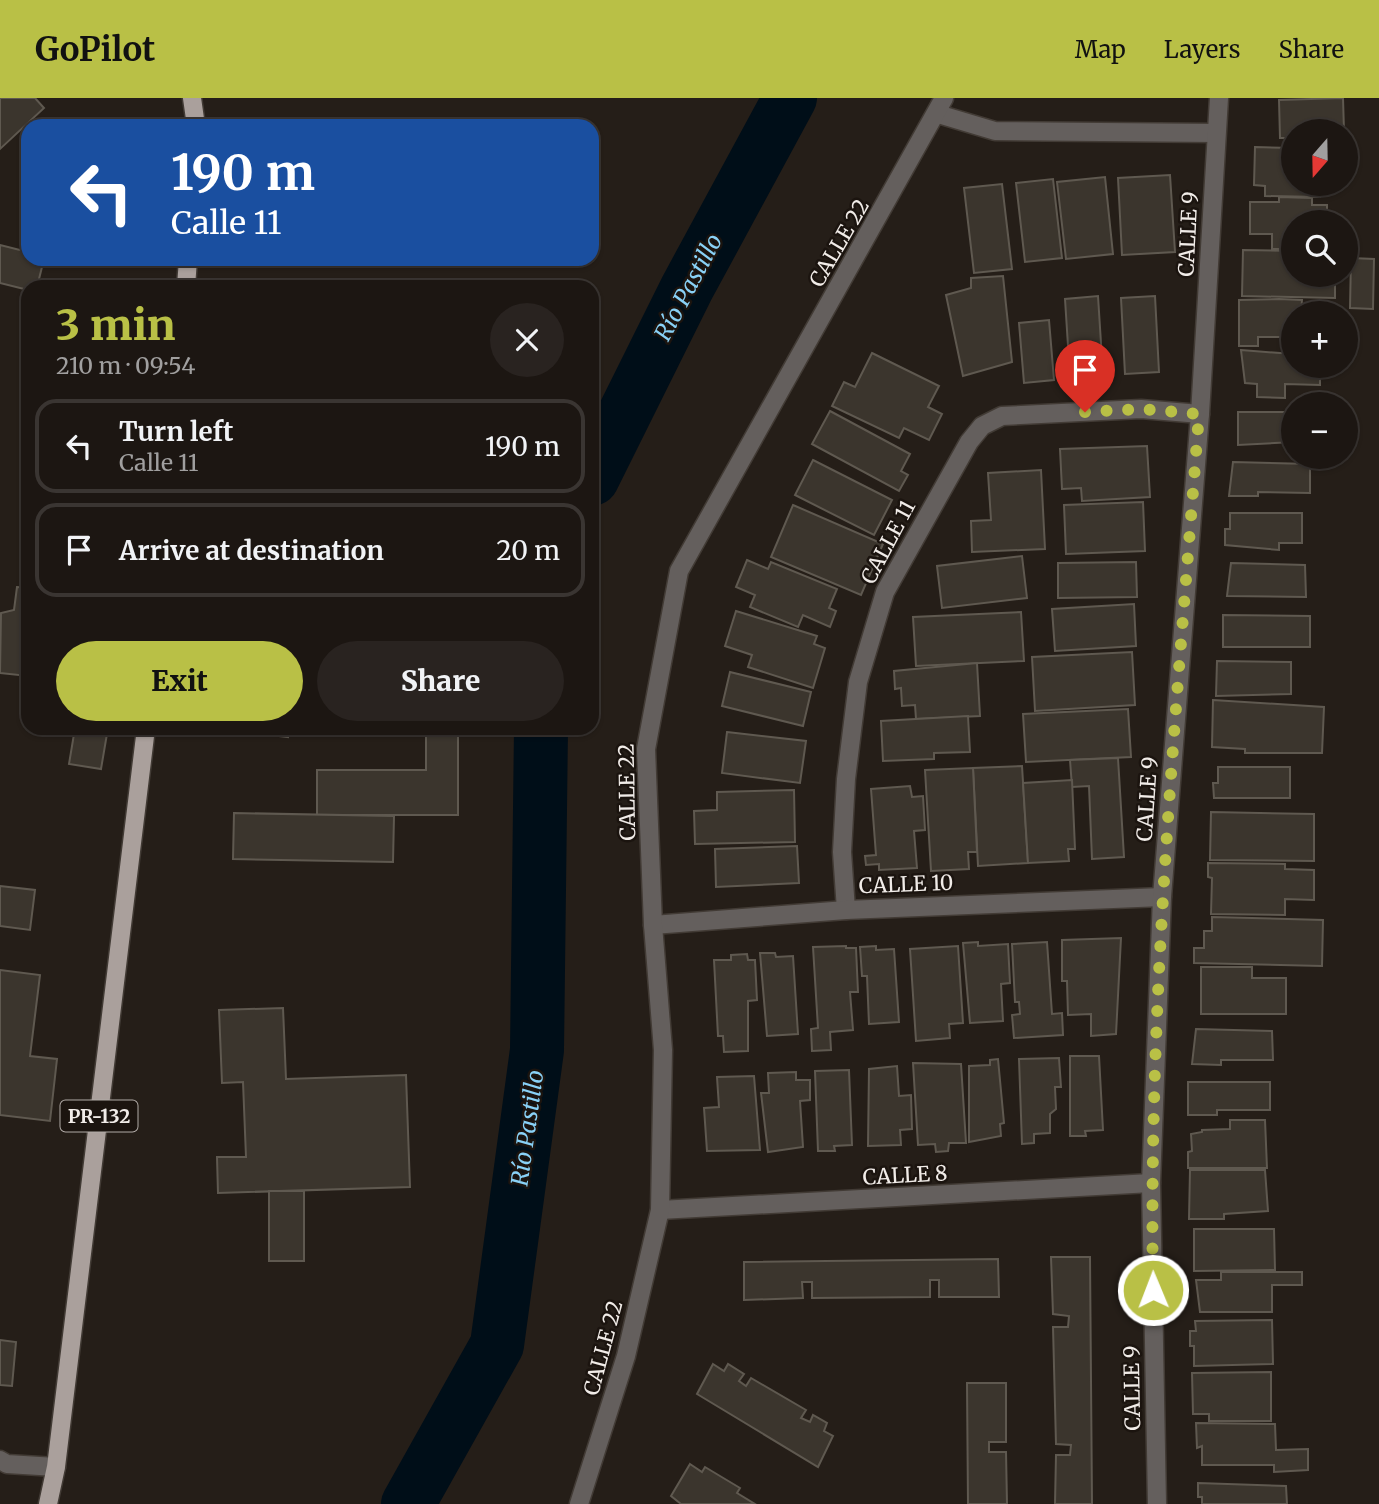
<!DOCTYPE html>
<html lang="en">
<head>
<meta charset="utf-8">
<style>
  body { margin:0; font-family:Merriweather,serif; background:#292320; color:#f1f3f6; height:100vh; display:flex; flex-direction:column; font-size:26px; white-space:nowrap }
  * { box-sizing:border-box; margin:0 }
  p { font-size:23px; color:#a09f9f }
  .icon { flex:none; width:38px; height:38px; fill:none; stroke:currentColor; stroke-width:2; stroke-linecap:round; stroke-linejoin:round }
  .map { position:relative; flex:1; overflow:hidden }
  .drawer { position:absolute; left:21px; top:182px; width:578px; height:455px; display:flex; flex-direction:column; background:#1c1612; border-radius:21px; box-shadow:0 2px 5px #0004,0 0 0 2px #3a3532 }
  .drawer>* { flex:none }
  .guide { position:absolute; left:21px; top:21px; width:578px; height:147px; border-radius:21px; box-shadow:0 2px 5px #0004,0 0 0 2px #3a3532; background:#1a4fa0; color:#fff; overflow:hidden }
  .needle { width:46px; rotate:200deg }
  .buttons { position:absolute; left:1281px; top:21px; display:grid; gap:14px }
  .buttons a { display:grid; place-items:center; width:77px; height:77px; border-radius:50%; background:#1c1612; box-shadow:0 2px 5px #0004,0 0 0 2px #3a3532; font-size:35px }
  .pin { position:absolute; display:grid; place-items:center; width:60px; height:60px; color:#fff; margin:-72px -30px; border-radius:50% 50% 50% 0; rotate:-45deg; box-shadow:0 0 7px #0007 }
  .pin .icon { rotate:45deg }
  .me { position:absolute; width:77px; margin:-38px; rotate:359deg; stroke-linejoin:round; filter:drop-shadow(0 0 5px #0008) }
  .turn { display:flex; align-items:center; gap:24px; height:147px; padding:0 35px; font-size:32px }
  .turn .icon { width:91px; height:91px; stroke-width:2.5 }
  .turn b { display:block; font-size:49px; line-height:60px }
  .round { display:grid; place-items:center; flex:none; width:74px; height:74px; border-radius:37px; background:#292320 }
  .summary { display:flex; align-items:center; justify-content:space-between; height:119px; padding:0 35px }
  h1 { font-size:42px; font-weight:800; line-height:52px; color:#b9c046 }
  .action { display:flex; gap:14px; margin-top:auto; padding:14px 35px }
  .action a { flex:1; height:80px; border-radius:42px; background:#b9c046; color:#111; font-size:28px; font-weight:800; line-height:80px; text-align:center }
  .action a+a { background:#292320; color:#f1f3f6 }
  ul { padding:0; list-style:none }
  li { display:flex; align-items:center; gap:21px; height:94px; margin:0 14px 10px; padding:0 21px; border:4px solid #3a3532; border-radius:21px }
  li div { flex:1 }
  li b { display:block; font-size:26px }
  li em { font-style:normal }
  header { display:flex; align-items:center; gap:42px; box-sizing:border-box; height:98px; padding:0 35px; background:#b9c046; color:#111 }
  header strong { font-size:33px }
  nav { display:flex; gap:38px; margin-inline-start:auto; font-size:24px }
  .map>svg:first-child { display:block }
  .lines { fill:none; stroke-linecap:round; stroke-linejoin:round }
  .river { stroke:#000e18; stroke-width:54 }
  .building { fill:#3b352d; stroke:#5f5950; stroke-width:2 }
  .minor-casing { stroke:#423b35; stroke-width:21 }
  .major-casing { stroke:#423b35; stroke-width:21 }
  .minor { stroke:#645f5d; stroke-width:18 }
  .major { stroke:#aaa09c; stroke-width:18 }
  .route { stroke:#b9c046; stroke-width:12; stroke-dasharray:0 21.6 }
  .labels { text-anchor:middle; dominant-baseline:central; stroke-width:5; stroke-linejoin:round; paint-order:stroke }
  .shield { fill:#1b140f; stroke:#b1aba7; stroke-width:2 }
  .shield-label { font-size:19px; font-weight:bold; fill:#f1ece8 }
  .street-label { font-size:21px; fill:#f1ece8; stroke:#1b140f }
  .water-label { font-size:23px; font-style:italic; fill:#89d1f6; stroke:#1b140f }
</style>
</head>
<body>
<header>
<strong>GoPilot</strong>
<nav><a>Map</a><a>Layers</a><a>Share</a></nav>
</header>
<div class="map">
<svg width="1379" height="1406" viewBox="0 0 1379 1406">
  <rect width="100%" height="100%" fill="#251e18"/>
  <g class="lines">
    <g class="river">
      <polyline points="592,381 687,190 790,0"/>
      <polyline points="408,1406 497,1247 537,952 541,630"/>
    </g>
  </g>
  <g class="building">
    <polygon points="0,0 35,0 44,10 0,51"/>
    <polygon points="1343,0 1344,33 1293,33 1293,40 1280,40 1279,2"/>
    <polygon points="1255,49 1293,50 1293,86 1334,86 1334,88 1321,88 1320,99 1265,98 1265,88 1254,87"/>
    <polygon points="1170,77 1175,154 1122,157 1118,80"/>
    <polygon points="1105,79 1113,156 1066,161 1057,84"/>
    <polygon points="1053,81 1062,160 1025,164 1016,85"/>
    <polygon points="1002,86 1012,171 974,175 964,90"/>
    <polygon points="1279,99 1312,100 1312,107 1327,107 1327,124 1293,124 1293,151 1272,151 1272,136 1250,136 1250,104 1279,104"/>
    <polygon points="0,147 28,154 28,161 44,161 37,189 28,189 28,192 0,185"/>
    <polygon points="1243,152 1293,153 1293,177 1323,177 1322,186 1335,186 1335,200 1242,198"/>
    <polygon points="1351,160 1374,161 1373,211 1350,210"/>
    <polygon points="1003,178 1012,264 963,278 946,197 971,190 971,180"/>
    <polygon points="1098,198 1103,277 1070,279 1065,201"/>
    <polygon points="1155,198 1159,274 1125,276 1121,200"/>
    <polygon points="1279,201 1302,202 1301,215 1293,215 1291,239 1258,239 1258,248 1239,248 1239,202"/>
    <polygon points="1049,222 1054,282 1024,285 1019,225"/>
    <polygon points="1241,252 1293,256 1293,268 1320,268 1320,287 1285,286 1285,300 1257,299 1257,286 1245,285"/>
    <polygon points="872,255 939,288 928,309 942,316 929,342 904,330 899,340 832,308 844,284 855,289"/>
    <polygon points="830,313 910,356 901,373 908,377 899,393 812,346"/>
    <polygon points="1238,314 1293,314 1293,344 1238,347"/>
    <polygon points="1147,348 1150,399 1082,403 1081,390 1062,391 1060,351"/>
    <polygon points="813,362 892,402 874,437 795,397"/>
    <polygon points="1233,364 1310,366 1310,395 1258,394 1258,398 1229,398"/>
    <polygon points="1041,372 1045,451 972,454 971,423 991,422 988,375"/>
    <polygon points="1143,404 1145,453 1066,456 1064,407"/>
    <polygon points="793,407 883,446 861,497 771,459"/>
    <polygon points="1230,415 1302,415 1302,445 1279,445 1279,452 1225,447 1225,431 1230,431"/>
    <polygon points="1022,458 1027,500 942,510 937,468"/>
    <polygon points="747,462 768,471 771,464 837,491 829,510 836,513 830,529 803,517 798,529 750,509 755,497 736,489"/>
    <polygon points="1136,464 1137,499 1058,500 1058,465"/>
    <polygon points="1231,465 1305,467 1306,499 1227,498"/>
    <polygon points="17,489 28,490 28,578 0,575 1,515 14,512"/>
    <polygon points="1134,506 1136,548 1055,553 1052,511"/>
    <polygon points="736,513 817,538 814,546 825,550 813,590 748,569 752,557 725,548"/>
    <polygon points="1021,514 1024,563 916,568 913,519"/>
    <polygon points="1223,517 1310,518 1310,549 1223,549"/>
    <polygon points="1132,554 1135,607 1035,613 1032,559"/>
    <polygon points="1217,563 1291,564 1291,596 1216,598"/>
    <polygon points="977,565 980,618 916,621 915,607 902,608 901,590 895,591 894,573"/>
    <polygon points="730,574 811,594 803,628 722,608"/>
    <polygon points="1213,602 1324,609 1322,655 1245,655 1245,651 1212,649"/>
    <polygon points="1128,611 1131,659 1026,664 1023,616"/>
    <polygon points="968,618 970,654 934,655 934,661 883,663 881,623"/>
    <polygon points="75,630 108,630 101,671 69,666"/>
    <polygon points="189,630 263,630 262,637"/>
    <polygon points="263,630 313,630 312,638 288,636 288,639 263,636"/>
    <polygon points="426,630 458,630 458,717 317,717 317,672 426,672"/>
    <polygon points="727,634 806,643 800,685 722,675"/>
    <polygon points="1118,660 1124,759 1092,761 1089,688 1072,689 1070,662"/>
    <polygon points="1022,668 1028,765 978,768 973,670"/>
    <polygon points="1218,669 1290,669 1290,700 1214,700 1213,685 1218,685"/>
    <polygon points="973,670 977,754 968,754 969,771 931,773 925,672"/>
    <polygon points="1072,682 1075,751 1068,751 1069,763 1028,765 1023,685"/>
    <polygon points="910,688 912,699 923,698 925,732 914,733 917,770 879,772 879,766 866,767 865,758 876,757 871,691"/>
    <polygon points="794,692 795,744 695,746 694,713 717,712 717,694"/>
    <polygon points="1211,714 1314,716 1314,763 1210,762"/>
    <polygon points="234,715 394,718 393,764 233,761"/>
    <polygon points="797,748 799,785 716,789 715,751"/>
    <polygon points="1208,765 1285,766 1285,771 1314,772 1314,802 1285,801 1285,817 1211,816 1212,780 1208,779"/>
    <polygon points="0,788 35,792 30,832 0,828"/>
    <polygon points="1212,819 1323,822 1322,868 1194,865 1194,850 1204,850 1204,833 1212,833"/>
    <polygon points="1121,840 1116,936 1091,938 1091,916 1068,917 1067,883 1062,883 1062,842"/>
    <polygon points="978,844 978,848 1008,846 1010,885 1001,886 1003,923 970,925 963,845"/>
    <polygon points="1047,844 1052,916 1062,915 1063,937 1014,940 1012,917 1020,916 1019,904 1015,904 1012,846"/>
    <polygon points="846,848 846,850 856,850 858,894 850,894 853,932 830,934 831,952 812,953 811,931 818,930 813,849"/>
    <polygon points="876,848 876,852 894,851 899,924 869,926 867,878 862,878 860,849"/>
    <polygon points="958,848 963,925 949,926 950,940 916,943 910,851"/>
    <polygon points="760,855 775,855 776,859 793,858 798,936 767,938"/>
    <polygon points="747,856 748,862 755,862 757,902 748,903 748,953 724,954 723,938 718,938 714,862 731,862 731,857"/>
    <polygon points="1201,869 1252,869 1252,880 1286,880 1286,916 1201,916"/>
    <polygon points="0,872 40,877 30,958 57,961 50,1023 0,1017"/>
    <polygon points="283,910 286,981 406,977 410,1089 218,1095 217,1059 246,1059 243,984 222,985 219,912"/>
    <polygon points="1196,931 1272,933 1273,962 1221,962 1221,967 1192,966"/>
    <polygon points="1070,958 1099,958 1103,1032 1085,1033 1086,1038 1070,1038"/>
    <polygon points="1059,960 1061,989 1055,989 1056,1011 1050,1016 1050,1035 1034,1036 1034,1045 1022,1046 1019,961"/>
    <polygon points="998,961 1004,1025 1000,1026 1001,1038 969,1044 969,968 990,967 990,962"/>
    <polygon points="913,965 961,966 966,1045 949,1045 948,1053 936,1054 935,1046 918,1047"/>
    <polygon points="897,968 899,998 911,997 912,1031 900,1032 901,1047 868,1048 869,971"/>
    <polygon points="849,972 852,1047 834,1048 835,1053 818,1053 815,973"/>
    <polygon points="796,974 796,982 810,982 810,1002 800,1003 803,1049 768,1054 761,995 769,995 768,975"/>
    <polygon points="754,978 760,1052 707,1053 704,1010 719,1009 717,979"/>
    <polygon points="1188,984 1270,984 1270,1012 1217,1012 1217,1017 1188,1017"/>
    <polygon points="1230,1022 1265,1022 1267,1070 1188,1070 1188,1054 1192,1053 1191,1036 1202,1034 1202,1032 1230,1031"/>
    <polygon points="1190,1072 1265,1072 1268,1113 1224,1116 1224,1121 1189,1121"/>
    <rect x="269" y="1093" width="35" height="70"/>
    <polygon points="1194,1131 1274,1131 1275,1172 1194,1173"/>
    <polygon points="1051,1159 1090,1159 1092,1406 1055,1406 1056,1357 1070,1357 1071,1347 1056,1346 1053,1229 1068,1229 1069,1218 1053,1216"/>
    <polygon points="998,1161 999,1199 939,1199 939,1182 930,1182 930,1199 812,1200 812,1184 802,1184 803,1200 744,1202 744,1164"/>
    <polygon points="1221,1174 1302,1174 1302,1187 1272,1187 1272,1214 1200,1214 1196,1182 1221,1182"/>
    <polygon points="1272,1222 1273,1266 1194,1268 1194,1248 1190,1248 1190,1233 1196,1233 1195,1223"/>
    <polygon points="0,1242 16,1244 12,1288 0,1287"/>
    <polygon points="713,1266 724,1273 728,1266 744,1276 739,1283 746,1288 751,1280 806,1312 801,1320 810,1324 813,1317 827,1325 824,1333 833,1338 818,1369 697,1296"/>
    <polygon points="1271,1274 1271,1323 1209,1323 1209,1316 1193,1316 1192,1275"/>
    <polygon points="967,1285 1006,1285 1006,1344 989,1344 989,1354 1006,1354 1007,1406 968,1406"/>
    <polygon points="1196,1325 1275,1326 1276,1352 1308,1351 1308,1372 1274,1374 1274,1367 1202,1367 1202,1348 1197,1350"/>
    <polygon points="690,1366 702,1374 705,1369 740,1390 737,1395 755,1406 681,1406 671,1398"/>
    <polygon points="1198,1385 1286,1388 1287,1406 1202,1406 1202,1399 1198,1399"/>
  </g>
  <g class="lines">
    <defs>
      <g id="minor">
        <polyline points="938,16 995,33 1216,35"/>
        <polyline points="846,812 842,754 846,681 858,584 885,494 969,344 982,328 1002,318 1141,311 1200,316"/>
        <polyline points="653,827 846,812 1162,799"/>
        <polyline points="660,1112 1151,1085"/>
        <polyline points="0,1362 7,1366 56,1369"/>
        <polyline points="579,1406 626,1258 660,1112 663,952 653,827 646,651 679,473 944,0"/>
        <polyline points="1157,1406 1151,1085 1162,799 1200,316 1219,0"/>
      </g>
      <g id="major">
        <polyline points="192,0 196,28"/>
        <polyline points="186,189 188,161"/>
        <polyline points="48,1406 56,1369 146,630"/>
      </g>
    </defs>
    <use href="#minor" class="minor-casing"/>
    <use href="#major" class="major-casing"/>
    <use href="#minor" class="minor"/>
    <use href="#major" class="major"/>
  </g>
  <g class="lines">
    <path class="route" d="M1085,314L1141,311L1199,316C1177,607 1148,899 1153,1192"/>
  </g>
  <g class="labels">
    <rect class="shield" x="60.5" y="1002.5" width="77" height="31" rx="5"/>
    <g class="shield-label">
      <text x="99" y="1018">PR-132</text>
    </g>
    <g class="street-label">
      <text transform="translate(1188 136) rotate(-87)">CALLE 9</text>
      <text transform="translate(839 145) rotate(-60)">CALLE 22</text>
      <text transform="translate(888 444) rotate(-62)">CALLE 11</text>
      <text transform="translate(627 694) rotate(-91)">CALLE 22</text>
      <text transform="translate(1147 701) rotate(-86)">CALLE 9</text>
      <text transform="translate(906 786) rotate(-2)">CALLE 10</text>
      <text transform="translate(905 1077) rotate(-3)">CALLE 8</text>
      <text transform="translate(603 1250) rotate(-75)">CALLE 22</text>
      <text transform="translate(1132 1290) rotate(-91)">CALLE 9</text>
    </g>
    <g class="water-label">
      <text transform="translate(688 189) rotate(-62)">Río Pastillo</text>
      <text transform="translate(527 1030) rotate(-82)">Río Pastillo</text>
    </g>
  </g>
</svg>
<div class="buttons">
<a><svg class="needle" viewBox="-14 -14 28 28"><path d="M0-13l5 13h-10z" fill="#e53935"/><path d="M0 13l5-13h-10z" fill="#a09f9f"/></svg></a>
<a><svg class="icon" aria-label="search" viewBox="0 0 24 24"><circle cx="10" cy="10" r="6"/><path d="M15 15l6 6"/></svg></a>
<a>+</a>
<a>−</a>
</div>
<div class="pin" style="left:1085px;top:314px;background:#d93025"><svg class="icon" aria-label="arrive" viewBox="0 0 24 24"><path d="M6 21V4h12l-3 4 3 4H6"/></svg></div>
<svg class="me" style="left:1153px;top:1192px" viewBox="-20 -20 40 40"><circle r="17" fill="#b9c046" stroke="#fff" stroke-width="3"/><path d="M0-11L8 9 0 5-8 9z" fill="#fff"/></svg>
<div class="guide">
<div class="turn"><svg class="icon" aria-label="left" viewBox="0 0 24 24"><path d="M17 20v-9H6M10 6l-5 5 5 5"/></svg><div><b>190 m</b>Calle 11</div></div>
</div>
<section class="drawer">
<div class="summary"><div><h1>3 min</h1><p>210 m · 09:54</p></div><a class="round"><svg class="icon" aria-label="close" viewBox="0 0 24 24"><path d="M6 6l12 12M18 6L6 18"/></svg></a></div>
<ul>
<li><svg class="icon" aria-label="left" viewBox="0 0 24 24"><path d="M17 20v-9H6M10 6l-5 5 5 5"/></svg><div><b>Turn left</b><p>Calle 11</p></div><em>190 m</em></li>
<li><svg class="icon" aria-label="arrive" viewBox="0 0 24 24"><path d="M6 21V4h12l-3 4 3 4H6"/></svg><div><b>Arrive at destination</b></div><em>20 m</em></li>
</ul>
<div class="action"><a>Exit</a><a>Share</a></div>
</section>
</div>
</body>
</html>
